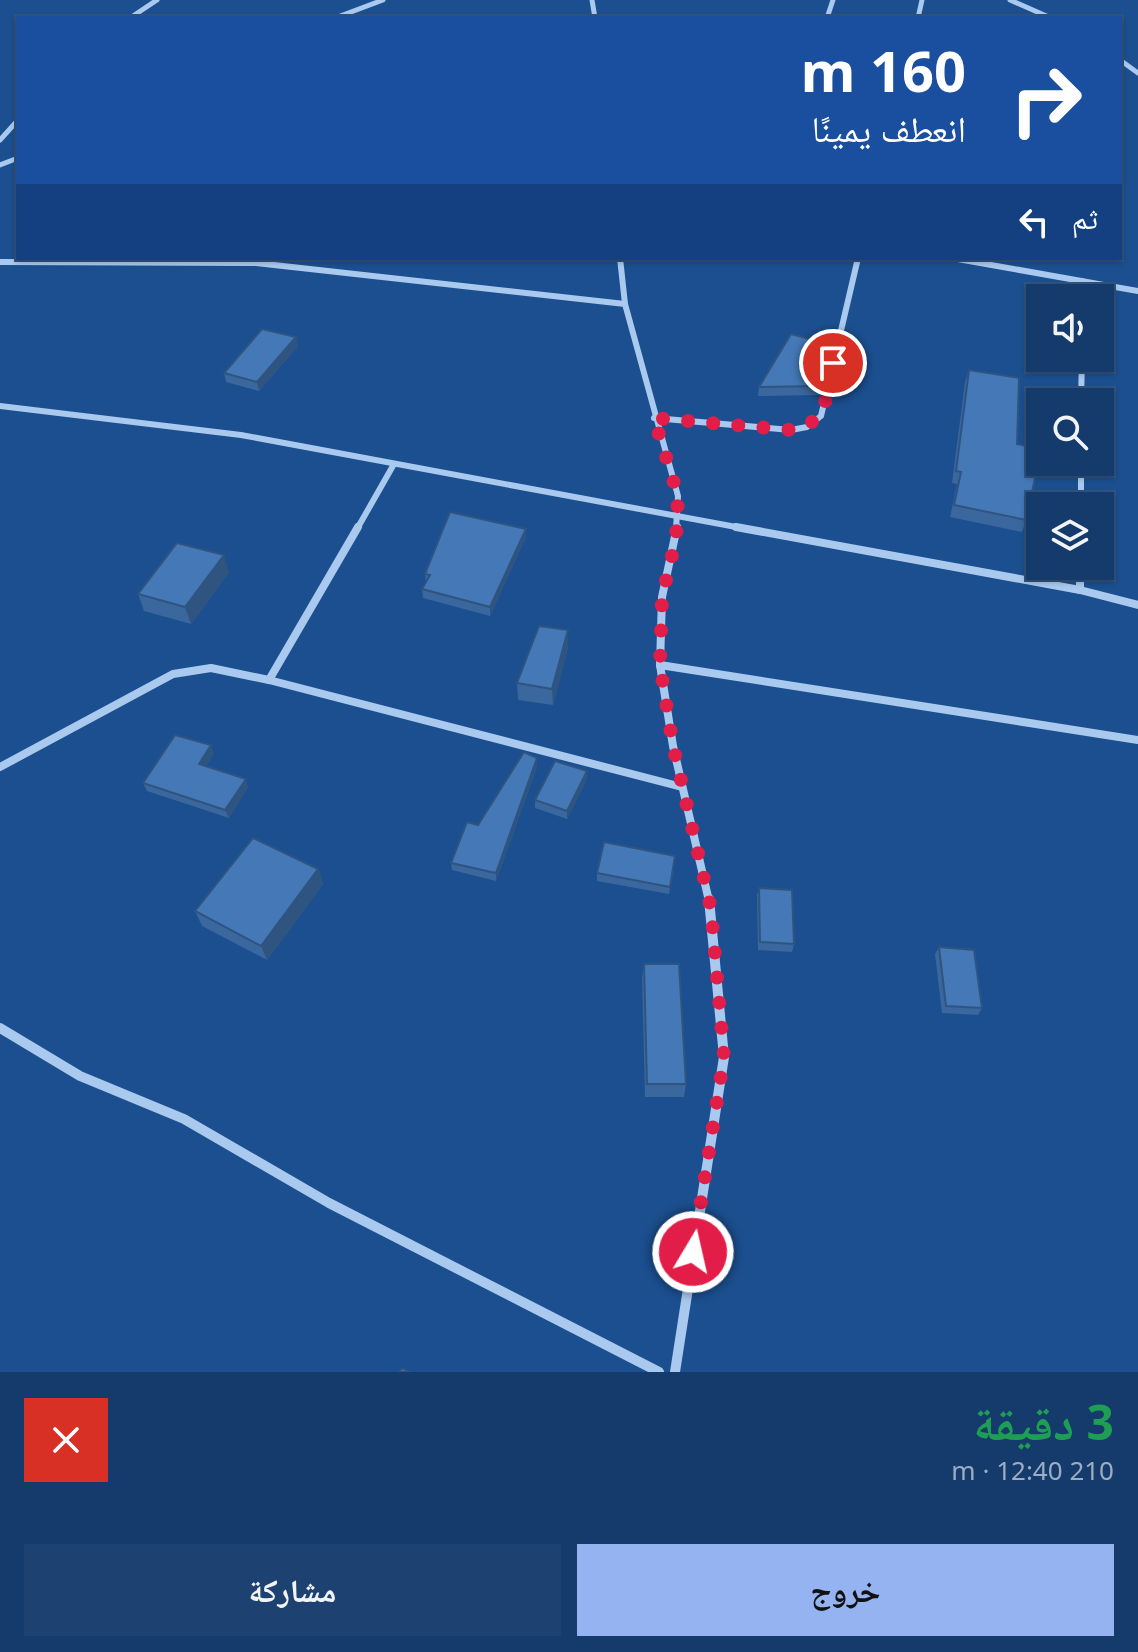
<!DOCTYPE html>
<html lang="ar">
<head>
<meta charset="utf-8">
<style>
  body { margin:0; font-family:"Noto Sans","Noto Naskh Arabic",sans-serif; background:#1d4271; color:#f1f3f6; direction:rtl; height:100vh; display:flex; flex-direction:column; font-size:30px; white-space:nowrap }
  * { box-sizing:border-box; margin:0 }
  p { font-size:26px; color:#9dadc1 }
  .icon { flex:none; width:44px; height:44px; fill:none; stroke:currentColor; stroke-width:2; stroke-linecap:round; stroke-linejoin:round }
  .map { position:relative; height:1372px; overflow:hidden; direction:ltr }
  .side { display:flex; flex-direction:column; background:#143b6b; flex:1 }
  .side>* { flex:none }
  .guide { position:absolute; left:16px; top:16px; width:1106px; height:244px; border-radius:0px; box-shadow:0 2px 6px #0004,0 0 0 2px #33557e; direction:rtl; background:#1a4fa0; color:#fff; overflow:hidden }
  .buttons { position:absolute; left:1026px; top:284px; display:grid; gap:16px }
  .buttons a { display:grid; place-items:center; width:88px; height:88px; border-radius:0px; background:#143b6b; box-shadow:0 2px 6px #0004,0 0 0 2px #33557e; font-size:40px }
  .pin { position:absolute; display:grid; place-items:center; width:68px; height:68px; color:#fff; margin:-34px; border:4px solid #fff; border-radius:50%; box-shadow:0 2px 8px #0007 }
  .me { position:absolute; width:88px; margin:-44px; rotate:9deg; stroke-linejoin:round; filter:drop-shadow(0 0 6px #0008) }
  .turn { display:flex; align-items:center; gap:28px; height:168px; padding:0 24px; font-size:36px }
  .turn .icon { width:104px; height:104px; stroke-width:2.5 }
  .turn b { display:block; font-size:56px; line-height:68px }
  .then { display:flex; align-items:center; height:76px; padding:0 24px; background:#0003; gap:16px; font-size:30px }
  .round { display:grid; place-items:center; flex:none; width:84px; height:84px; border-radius:0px; background:#1d4271 }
  .summary { display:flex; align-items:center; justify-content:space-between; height:136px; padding:0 24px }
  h1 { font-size:48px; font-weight:700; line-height:60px; color:#1e9e55 }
  .button { display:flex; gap:16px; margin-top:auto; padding:16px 24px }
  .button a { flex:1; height:92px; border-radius:0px; background:#95b2f1; color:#111; font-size:32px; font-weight:700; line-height:92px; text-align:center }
  .button a+a { background:#1d4271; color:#f1f3f6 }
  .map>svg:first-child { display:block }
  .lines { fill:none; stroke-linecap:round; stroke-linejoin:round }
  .minor-far3 { stroke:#a9c9ee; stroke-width:5 }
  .minor-far2 { stroke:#a9c9ee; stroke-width:6 }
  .minor-far1 { stroke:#a9c9ee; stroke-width:8 }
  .minor { stroke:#a9c9ee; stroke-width:10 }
  .wall { fill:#3a679d }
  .shaded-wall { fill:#305480 }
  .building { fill:#4478b7; stroke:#305480; stroke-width:2 }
  .route { stroke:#e11d48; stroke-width:14; stroke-dasharray:0 25.2 }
</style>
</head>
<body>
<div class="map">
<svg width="1138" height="1372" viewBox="0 0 1138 1372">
  <rect width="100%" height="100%" fill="#1b4f8f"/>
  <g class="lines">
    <g class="minor-far3">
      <polyline points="592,0 595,18"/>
      <polyline points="1010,0 1051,18"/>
      <polyline points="130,18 157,0"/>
      <polyline points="335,18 383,0"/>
      <polyline points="827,18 833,0"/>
      <polyline points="918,18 922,0"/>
      <polyline points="1120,60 1138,73"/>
      <polyline points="0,140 18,120"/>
      <polyline points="0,165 18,158"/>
    </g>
    <g class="minor-far2">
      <polyline points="620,258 625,304 678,496 676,529"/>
      <polyline points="952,258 1138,291"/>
      <polyline points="0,262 256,263 625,304"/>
      <polyline points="1082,281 1082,298"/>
      <polyline points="1081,402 1082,358"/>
      <polyline points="0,406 241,435 747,529"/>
      <polyline points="654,418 791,430 807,427 821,416 858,258"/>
      <polyline points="1081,462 1081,506"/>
      <polyline points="357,529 394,464"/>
    </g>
    <g class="minor-far1">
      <polyline points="677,527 662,597 660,665 673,746 709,901"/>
      <polyline points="736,527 1080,590 1138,605"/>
      <polyline points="1080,566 1080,590"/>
      <polyline points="660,665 1138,740"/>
      <polyline points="269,680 358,527"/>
      <polyline points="0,767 173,674 211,668 269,680 682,787"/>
    </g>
    <g class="minor">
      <polyline points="0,1028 80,1076 184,1119 329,1203 659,1372"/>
      <polyline points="675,1372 724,1057 709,899"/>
    </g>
  </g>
  <g class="wall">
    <polygon points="298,346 259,391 226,382 224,373"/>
    <polygon points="829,354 821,372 819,395 758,396 759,387"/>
    <polygon points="969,370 1017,444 1026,520 1022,532 950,517 957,484 952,483 965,382"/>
    <polygon points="526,529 526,537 490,616 423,598 422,589 426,582 425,574"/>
    <polygon points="229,572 191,624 144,611 138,594"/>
    <polygon points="568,647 553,705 518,700 517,683"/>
    <polygon points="214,753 206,766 248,787 229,818 147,791 143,783"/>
    <polygon points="537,758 537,767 496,881 452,870 451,863 478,825"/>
    <polygon points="587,779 567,819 535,808 535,800"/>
    <polygon points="675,856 669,894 597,881 597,873"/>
    <polygon points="318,869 323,884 267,960 202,926 195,911"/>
    <polygon points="759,888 794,944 792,952 758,950 757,895"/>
    <polygon points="939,947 982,1008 978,1015 942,1013 935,954"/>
    <polygon points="644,964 686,1084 684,1097 645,1097 642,978"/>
  </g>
  <g class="shaded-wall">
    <polygon points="296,337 298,346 259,391 257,382"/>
    <polygon points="831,345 829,354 820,375 821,366"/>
    <polygon points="526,529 526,537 490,616 490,607"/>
    <polygon points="224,555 229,572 191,624 185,607"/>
    <polygon points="568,630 568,647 553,705 552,689"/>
    <polygon points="211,745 214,753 202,772 199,764"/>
    <polygon points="537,758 537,767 496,881 496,873"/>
    <polygon points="587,771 587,779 567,819 567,811"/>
    <polygon points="246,779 248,787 229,818 225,810"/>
    <polygon points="318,869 323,884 267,960 261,946"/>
  </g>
  <g class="building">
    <polygon points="262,329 296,337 257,382 224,373"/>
    <polygon points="791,334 831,345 821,366 820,386 759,387"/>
    <polygon points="969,370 1019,378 1017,444 1040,449 1040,455 1026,520 954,505 961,472 956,471"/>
    <polygon points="450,512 526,529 490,607 422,589 430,575 425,574"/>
    <polygon points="177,543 224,555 185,607 138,594"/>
    <polygon points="539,626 568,630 552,689 517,683"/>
    <polygon points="175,735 211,745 199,764 246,779 225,810 143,783"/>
    <polygon points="524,752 537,758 496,873 451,863 467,822 478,825"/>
    <polygon points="555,761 587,771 567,811 535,800"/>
    <polygon points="253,838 318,869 261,946 195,911"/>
    <polygon points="604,842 675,856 670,887 597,873"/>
    <polygon points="759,888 792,890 794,944 760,942"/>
    <polygon points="939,947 974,950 982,1008 946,1006"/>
    <polygon points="644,964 679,964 686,1084 647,1084"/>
    <polygon points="402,1368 409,1372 399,1372"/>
  </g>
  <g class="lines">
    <path class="route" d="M693,1252L724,1057L711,909L673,746L660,665L662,597L676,539L678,496L654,418L791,430C829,424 826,394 833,363"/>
  </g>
</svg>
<div class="buttons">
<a><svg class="icon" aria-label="sound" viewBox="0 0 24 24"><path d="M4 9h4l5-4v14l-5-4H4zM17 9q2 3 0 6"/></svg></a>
<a><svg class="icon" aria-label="search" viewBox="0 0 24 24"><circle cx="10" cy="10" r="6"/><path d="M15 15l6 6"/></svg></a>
<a><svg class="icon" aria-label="layers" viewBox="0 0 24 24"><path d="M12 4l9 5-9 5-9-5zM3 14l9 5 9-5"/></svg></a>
</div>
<div class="pin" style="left:833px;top:363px;background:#d93025"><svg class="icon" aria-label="arrive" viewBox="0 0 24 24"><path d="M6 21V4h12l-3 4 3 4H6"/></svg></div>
<svg class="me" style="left:693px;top:1252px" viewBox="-20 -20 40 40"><circle r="17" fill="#e11d48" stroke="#fff" stroke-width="3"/><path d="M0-11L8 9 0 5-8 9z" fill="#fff"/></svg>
<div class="guide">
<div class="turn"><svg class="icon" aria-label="right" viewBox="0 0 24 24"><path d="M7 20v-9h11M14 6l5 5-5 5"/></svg><div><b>160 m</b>انعطف يمينًا</div></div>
<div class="then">ثم<svg class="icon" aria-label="left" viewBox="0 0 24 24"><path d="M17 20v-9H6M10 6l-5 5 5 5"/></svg></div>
</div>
</div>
<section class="side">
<div class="summary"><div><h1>3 دقيقة</h1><p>210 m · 12:40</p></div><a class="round" style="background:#d93025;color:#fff"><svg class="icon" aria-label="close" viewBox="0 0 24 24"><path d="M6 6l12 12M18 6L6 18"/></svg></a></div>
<div class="button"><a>خروج</a><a>مشاركة</a></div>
</section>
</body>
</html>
